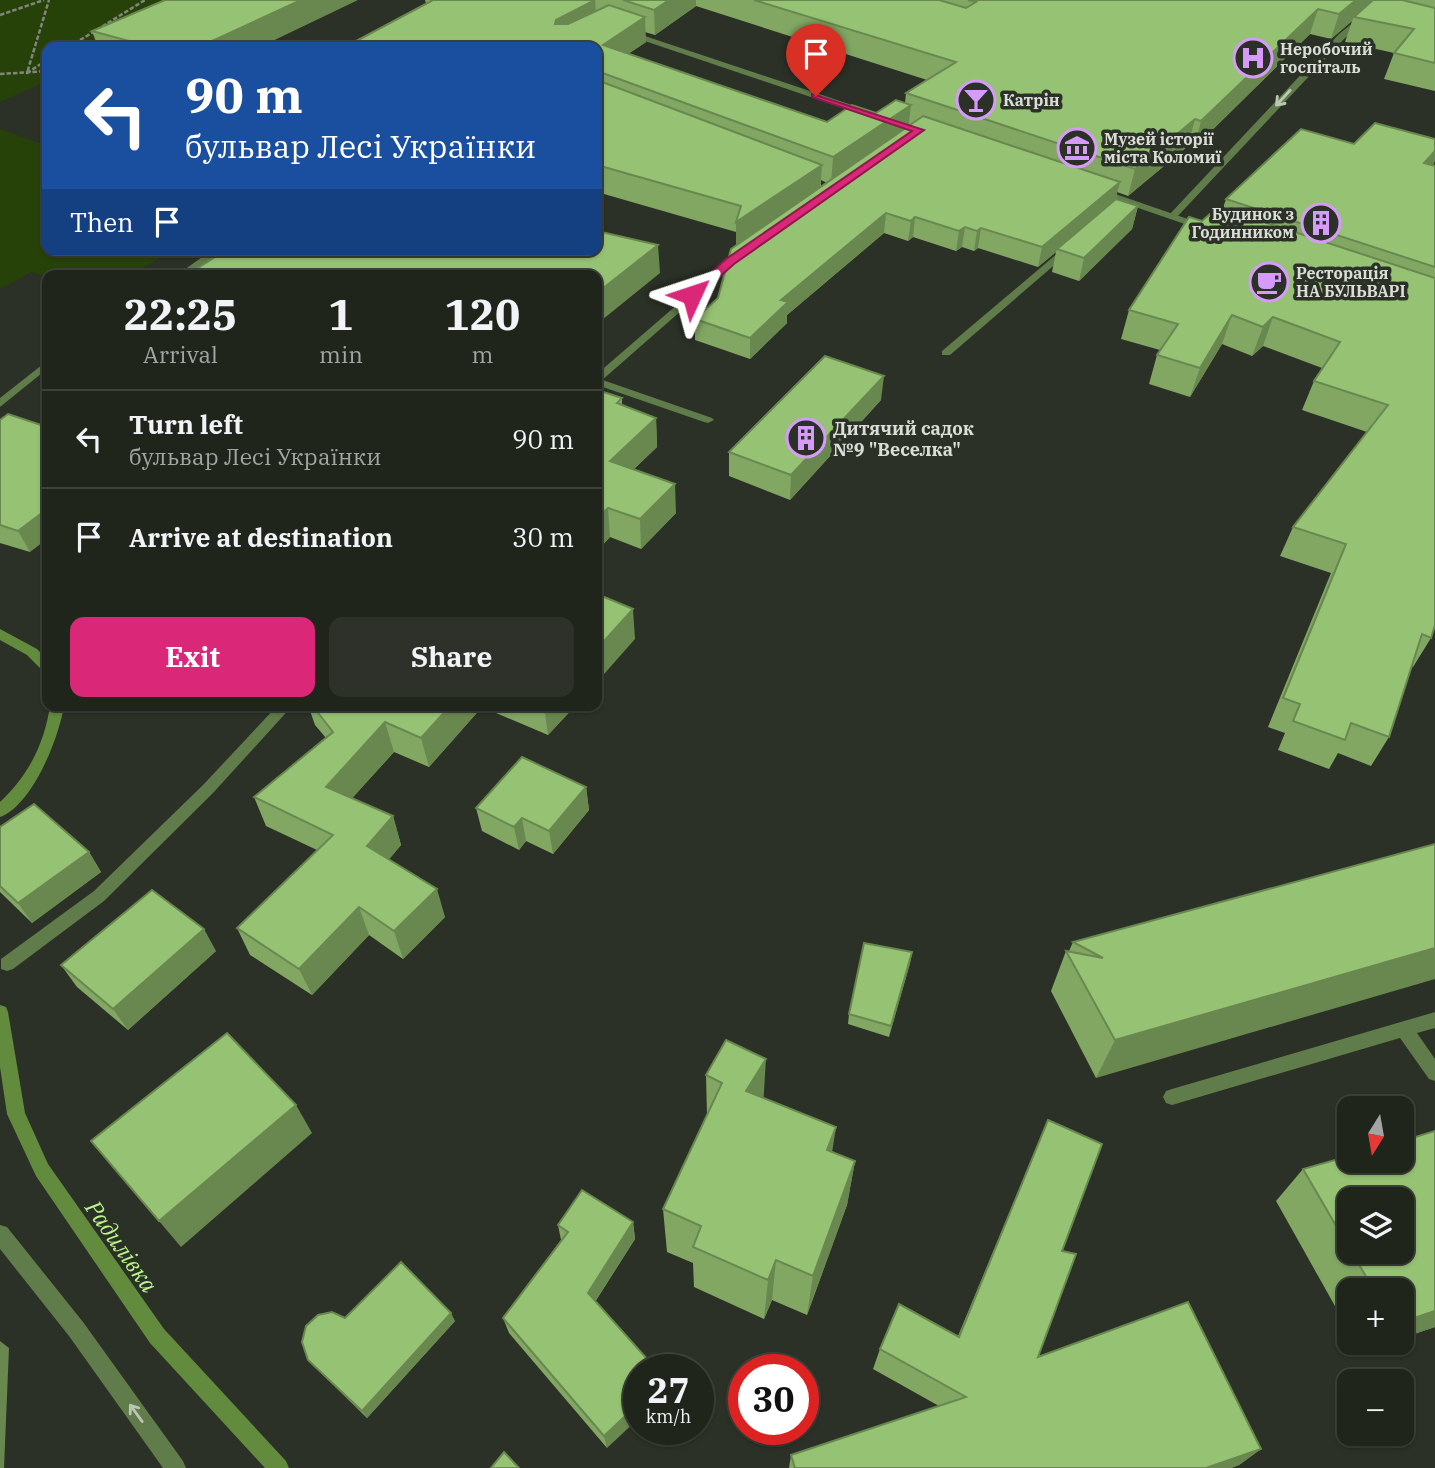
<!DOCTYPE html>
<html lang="en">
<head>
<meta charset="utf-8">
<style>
  body { margin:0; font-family:"IBM Plex Serif",serif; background:#2d3129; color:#f1f3f6; height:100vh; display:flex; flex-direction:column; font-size:26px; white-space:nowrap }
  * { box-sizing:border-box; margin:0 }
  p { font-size:23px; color:#a2a5a3 }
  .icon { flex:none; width:38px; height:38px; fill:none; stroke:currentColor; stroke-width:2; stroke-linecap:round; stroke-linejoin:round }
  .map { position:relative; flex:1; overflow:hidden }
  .details { position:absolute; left:42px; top:270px; width:560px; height:441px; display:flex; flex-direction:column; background:#20251c; border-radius:14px; box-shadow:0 2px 5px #0004,0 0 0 2px #3d423b }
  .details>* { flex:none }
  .top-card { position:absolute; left:42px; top:42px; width:560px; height:214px; border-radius:14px; box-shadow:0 2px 5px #0004,0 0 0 2px #3d423b; background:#1a4fa0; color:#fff; overflow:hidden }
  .needle { width:46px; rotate:191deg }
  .tools { position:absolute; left:1337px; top:1096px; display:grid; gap:14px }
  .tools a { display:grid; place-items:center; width:77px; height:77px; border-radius:14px; background:#20251c; box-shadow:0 2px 5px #0004,0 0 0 2px #3d423b; font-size:35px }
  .speed { position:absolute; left:623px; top:1354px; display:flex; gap:14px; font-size:35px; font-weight:700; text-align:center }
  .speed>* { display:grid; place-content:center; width:91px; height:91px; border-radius:50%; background:#20251c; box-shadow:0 2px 5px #0004,0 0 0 2px #3d423b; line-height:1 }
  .speed small { font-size:18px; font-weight:400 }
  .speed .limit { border:10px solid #d22; background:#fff; color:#111 }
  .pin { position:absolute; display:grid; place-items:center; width:60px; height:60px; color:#fff; margin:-72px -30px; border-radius:50% 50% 50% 0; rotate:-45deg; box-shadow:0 0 7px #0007 }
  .pin .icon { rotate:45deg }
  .me { position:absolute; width:77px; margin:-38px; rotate:48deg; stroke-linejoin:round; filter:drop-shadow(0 0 5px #0008) }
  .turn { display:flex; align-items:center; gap:24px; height:147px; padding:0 28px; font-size:32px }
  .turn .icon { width:91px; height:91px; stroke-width:2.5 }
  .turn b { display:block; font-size:49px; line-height:60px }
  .then { display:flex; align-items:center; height:66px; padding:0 28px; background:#0003; gap:14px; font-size:26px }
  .eta { display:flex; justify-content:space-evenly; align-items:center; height:119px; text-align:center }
  .eta b { font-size:42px; font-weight:700; line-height:49px }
  .cta { display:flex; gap:14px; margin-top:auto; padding:14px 28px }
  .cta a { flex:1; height:80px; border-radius:14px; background:#db2777; color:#fff; font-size:28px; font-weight:700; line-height:80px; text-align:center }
  .cta a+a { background:#2d3129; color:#f1f3f6 }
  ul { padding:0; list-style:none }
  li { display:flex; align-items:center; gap:21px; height:98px; padding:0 28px; border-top:2px solid #3d423b }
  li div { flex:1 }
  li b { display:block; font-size:26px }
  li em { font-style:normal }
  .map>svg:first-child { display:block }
  .green { fill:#274209 }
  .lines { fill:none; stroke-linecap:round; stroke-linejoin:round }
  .stream { fill:#628b3e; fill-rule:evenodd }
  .path { stroke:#81867d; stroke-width:2.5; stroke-dasharray:4.5 2; stroke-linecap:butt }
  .service { fill:#607c4a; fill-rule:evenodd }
  .minor { fill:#607c4a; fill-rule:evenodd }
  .tertiary { fill:#607c4a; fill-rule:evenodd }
  .wall { fill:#81a763; fill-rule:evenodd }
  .shaded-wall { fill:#698850 }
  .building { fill:#96c273; stroke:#698850; stroke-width:2 }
  .oneway { stroke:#bcc6b4 }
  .route { fill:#db2777; stroke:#8e194d; stroke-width:2 }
  .labels { text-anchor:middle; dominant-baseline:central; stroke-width:7; stroke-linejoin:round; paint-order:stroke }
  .far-poi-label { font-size:16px; font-weight:bold; fill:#daded7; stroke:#2b3126; text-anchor:start }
  .poi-label { font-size:18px; font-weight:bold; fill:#daded7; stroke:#2b3126; text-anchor:start }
  .near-water-label { font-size:23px; font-style:italic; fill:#bbf58c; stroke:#2b3126 }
</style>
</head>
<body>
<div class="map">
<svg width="1435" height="1468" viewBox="0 0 1435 1468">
  <rect width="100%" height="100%" fill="#2b3126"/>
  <g class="green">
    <polygon points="0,0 201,0 82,47 47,47 47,81 0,102"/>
    <polygon points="0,129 47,146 47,250 172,250 132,275 47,275 47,277 31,272 0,289"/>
  </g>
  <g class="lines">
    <g class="stream">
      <polygon points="0,629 37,649 47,659 47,672 42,670 27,655 0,640"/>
      <path d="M50,705H64C60,736 32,806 0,817V802C28,776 45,743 50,705Z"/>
      <polygon points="0,1005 6,1007 8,1012 25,1113 48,1164 164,1329 286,1461 289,1468 265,1468 150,1343 36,1176 7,1114 0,1067"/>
    </g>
    <g class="path">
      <polyline points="0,15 44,0"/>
      <polyline points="69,47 145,0"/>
      <polyline points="47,60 27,73 49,0"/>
      <polyline points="0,74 47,71"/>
    </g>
    <g class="service">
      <polygon points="1065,247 1073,249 950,355 942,355 942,351"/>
      <polygon points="597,378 712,418 714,420 708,423 704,422 597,385"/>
      <polygon points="1435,1012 1435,1028 1417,1033 1435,1059 1435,1081 1429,1079 1400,1038 1172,1105 1166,1103 1163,1097 1166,1091 1172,1089"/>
    </g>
    <g class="minor">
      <polygon points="1381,0 1389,0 1345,38 1175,219 1169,219 1169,215 1339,34"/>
      <polygon points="212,250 224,250 189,275 177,275"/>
      <polygon points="738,252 746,254 601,381 597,382 597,374"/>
      <polygon points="47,361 47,369 0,407 0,398"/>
      <polygon points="278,705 293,705 213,793 104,901 13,969 7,971 1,969 1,959 94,891 203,785"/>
      <polygon points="0,1225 7,1227 83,1322 183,1461 186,1468 163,1468 69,1336 0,1249"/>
    </g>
    <g class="tertiary">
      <polygon points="627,30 870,111 871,113 864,115 624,34 624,30"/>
      <polygon points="1098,188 1208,226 1210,228 1202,230 1095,193 1095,189"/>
    </g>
  </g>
  <g class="wall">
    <path d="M425,0H1435V91L1384,79L1394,53L1345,42L1352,21L1331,39L1310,34L1194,148L1188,146L1128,196L1117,192L1116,200L1138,206L1132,229L1079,281L1052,272L1056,252L1038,267L978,248L974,251L962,247L956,251L913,237L908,241L884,233L787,315V323L750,359L695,340V319L718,298L736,245V232L597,192V47L426,3ZM696,6L927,80L906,93L905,103L876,113L827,122L628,54L646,42L645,32L655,35ZM821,180L827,183L821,187Z"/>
    <polygon points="92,31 260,47 98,47"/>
    <polygon points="1433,166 1435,166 1435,625 1431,638 1413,667 1412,666 1389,737 1371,766 1338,753 1329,769 1278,750 1285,733 1268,727 1331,573 1280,556 1293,527 1367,432 1302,410 1314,381 1322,368 1263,346 1252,356 1222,344 1190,397 1149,384 1157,355 1160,350 1121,339 1129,310 1202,221 1223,208 1226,199"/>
    <polygon points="597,390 622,398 622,405 656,418 657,447 634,469 676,513 641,549 610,537 597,551"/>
    <polygon points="881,400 790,500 729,476 729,452"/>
    <polygon points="0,420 30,552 0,543"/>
    <polygon points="308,705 576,705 548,735 482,707 429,767 394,752 352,798 393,816 401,845 389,859 445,917 403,959 369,935 312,995 250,955 237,928 317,850 266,826 254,797 326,738 315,725"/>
    <polygon points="586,787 589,810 553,854 526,841 519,850 482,831 476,808"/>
    <polygon points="0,827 89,852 101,872 32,923 0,892"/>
    <polygon points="1435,844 1096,1078 1051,991 1066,951 1069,951 1073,942"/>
    <polygon points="216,951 128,1030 77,987 61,965"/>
    <polygon points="912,952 889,1037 848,1024 849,1014"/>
    <polygon points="706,1075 763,1098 832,1152 855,1161 847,1205 807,1315 772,1300 764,1319 694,1287 693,1263 667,1252 663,1209 707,1116"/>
    <polygon points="1048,1120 1062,1251 1038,1357 1261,1449 1239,1465 1231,1468 789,1468 791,1455 939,1406 873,1369 880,1349 958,1336"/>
    <path d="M1435,1131V1327L1402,1338V1290H1349V1331L1276,1201L1303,1169L1349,1156V1160H1402V1141ZM1349,1199H1402V1251H1349Z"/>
    <polygon points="633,1222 635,1239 595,1302 607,1448 509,1333 503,1318 561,1240 558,1225"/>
    <polygon points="345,1318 455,1321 367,1418 315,1367 308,1360"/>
    <polygon points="1356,1342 1388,1342 1361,1351"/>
  </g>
  <g class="shaded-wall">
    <polygon points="301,0 358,0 260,47 199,47"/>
    <polygon points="595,0 597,25 555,24 556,20"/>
    <polygon points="669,0 696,0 696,6 655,35 654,10"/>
    <polygon points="1356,0 1378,0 1354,17 1352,21 1331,39 1339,14"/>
    <polygon points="1318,9 1310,34 1194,148 1201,121"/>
    <polygon points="645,17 646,42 604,70 603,45"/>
    <polygon points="911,105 908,131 831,184 833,157"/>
    <polygon points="1195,119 1188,146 1128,196 1135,169"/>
    <polygon points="1435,151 1435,161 1432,169 1424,163"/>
    <polygon points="822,165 820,192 736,251 736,222"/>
    <polygon points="1120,182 1115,202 1057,249 1056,252 1038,267 1042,247"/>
    <polygon points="1138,206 1132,229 1079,281 1084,258"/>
    <polygon points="886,213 884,233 787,315 787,323 750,359 750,338 781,300"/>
    <polygon points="915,217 913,237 908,241 911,221"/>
    <polygon points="965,227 962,247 956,251 959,231"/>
    <polygon points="981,228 978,248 974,251 977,231"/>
    <polygon points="658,245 660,273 597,324 597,293"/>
    <polygon points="1232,315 1222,344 1190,397 1200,368"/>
    <polygon points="1273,317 1263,346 1252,356 1263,327"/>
    <polygon points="884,376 881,400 790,500 791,475"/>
    <polygon points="656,418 657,447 612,490 610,461"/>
    <polygon points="675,484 676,513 641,549 640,519"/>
    <polygon points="608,508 610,537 597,551 597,519"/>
    <polygon points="47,509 47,539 30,552 18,531"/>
    <polygon points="633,609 635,639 597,682 597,649"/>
    <polygon points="451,705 481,705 482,707 429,767 421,738"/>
    <polygon points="545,705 576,705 548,735 544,706"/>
    <polygon points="385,722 394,752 337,815 326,787"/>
    <polygon points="586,787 589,810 553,854 549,831"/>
    <polygon points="393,816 401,845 377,874 367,846"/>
    <polygon points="522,818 526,841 519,850 514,827"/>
    <polygon points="89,852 101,872 32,923 18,903"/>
    <polygon points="437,889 445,917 403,959 394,931"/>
    <polygon points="359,907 369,935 312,995 299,969"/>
    <polygon points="204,929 216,951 128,1030 113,1009"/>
    <polygon points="1435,948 1435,979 1096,1078 1115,1040"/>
    <polygon points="912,952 910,964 889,1037 891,1026"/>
    <polygon points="766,1059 763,1107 746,1091"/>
    <polygon points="296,1105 312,1133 181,1247 159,1221"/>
    <polygon points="836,1127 829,1172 827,1150"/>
    <polygon points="855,1161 847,1205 807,1315 813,1276"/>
    <polygon points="633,1222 635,1239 591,1308 588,1293"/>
    <polygon points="776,1260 772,1300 764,1319 768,1280"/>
    <polygon points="1435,1311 1435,1327 1402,1338 1402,1322"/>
    <polygon points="451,1313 455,1321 367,1418 362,1411"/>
    <polygon points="0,1341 9,1348 4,1468 0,1468"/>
    <polygon points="1372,1342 1388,1342 1361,1351"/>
    <polygon points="639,1403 639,1418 607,1448 604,1436"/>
    <polygon points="1261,1449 1239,1465 1231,1468 1206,1468"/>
  </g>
  <g class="building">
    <polygon points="165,0 301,0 199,47 151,47 92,31"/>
    <polygon points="433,0 595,0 556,20 555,24 568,24 609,5 645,17 603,45 827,122 852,105 876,113 896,100 911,105 833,157 597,71 597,47 345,47"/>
    <polygon points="623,0 669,0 654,10"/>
    <polygon points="754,0 939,0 966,8 976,2 968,0 1356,0 1339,14 1318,9 1201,121 1195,119 1135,169 906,93 956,62"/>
    <polygon points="1373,0 1402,0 1435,8 1435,63 1394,53 1414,29 1354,17"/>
    <polygon points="597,80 822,165 736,222 741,206 597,165"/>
    <polygon points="923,116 1120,182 1042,247 981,228 977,231 965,227 959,231 915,217 911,221 886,213 781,300 788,302 750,338 695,319 718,298 731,249"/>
    <polygon points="1375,123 1435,139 1435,151 1424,163 1435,166 1435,267 1226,199 1301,129 1354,144"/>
    <polygon points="1116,199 1138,206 1084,258 1057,249"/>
    <polygon points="1218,207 1435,278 1435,625 1431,638 1422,634 1389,737 1351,723 1345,740 1293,721 1300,704 1283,698 1346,544 1293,527 1388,405 1314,381 1340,342 1273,317 1263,327 1232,315 1200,368 1157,355 1178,324 1129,310 1189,217 1202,221"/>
    <polygon points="597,231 658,245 597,293 597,275 187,275 226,250 597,250"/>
    <polygon points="825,356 884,376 791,475 729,452"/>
    <polygon points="597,390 622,398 617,403 656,418 610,461 675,484 640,519 608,508 597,519"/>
    <polygon points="8,414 47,427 47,509 18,531 0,525 0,420"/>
    <polygon points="597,594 633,609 597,649"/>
    <polygon points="312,705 451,705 421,738 385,722 326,787 393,816 367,846 437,889 394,931 359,907 299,969 237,928 333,835 254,797 333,732"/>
    <polygon points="522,757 586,787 549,831 522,818 514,827 476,808"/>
    <polygon points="34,804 89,852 18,903 0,886 0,827"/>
    <polygon points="1435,844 1435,948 1115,1040 1066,951 1103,958 1073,942"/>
    <polygon points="152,890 204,929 113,1009 61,965"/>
    <polygon points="864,943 912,952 891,1026 849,1014"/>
    <polygon points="227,1033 296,1105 159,1221 91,1141"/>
    <polygon points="726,1040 766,1059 746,1091 836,1127 827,1150 855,1161 813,1276 776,1260 768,1280 693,1247 701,1226 663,1209 722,1083 706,1075"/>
    <polygon points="1048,1120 1102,1144 1062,1251 1076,1254 1038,1357 1188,1302 1261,1449 1206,1468 795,1468 791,1455 966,1397 880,1349 899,1304 959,1337"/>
    <polygon points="1435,1131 1435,1311 1402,1322 1402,1290 1374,1290 1351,1251 1402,1251 1402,1199 1349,1199 1349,1248 1303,1169 1349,1156 1349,1160 1402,1160 1402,1141"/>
    <polygon points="582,1190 633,1222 588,1293 657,1370 639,1370 639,1403 604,1436 503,1318 568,1232 558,1225"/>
    <polygon points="401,1262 451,1313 362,1411 308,1360 302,1342 306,1326 318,1315 332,1312 345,1318"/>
    <polygon points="504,1452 519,1468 491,1468"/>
  </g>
  <defs><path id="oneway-shaft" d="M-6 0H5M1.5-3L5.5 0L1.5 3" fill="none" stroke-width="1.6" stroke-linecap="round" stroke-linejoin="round" transform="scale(1.75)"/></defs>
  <g class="oneway">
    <use href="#oneway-shaft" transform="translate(1283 98) rotate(133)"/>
    <use href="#oneway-shaft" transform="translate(136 1413) rotate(-126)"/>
  </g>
  <polygon class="route" points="812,94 924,130 734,264 696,298 688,298 688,293 726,259 912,131 812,97"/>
  <defs>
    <symbol id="hospital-ring" viewBox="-11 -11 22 22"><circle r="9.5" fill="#2b3126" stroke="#d69bf9" stroke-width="1.5"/><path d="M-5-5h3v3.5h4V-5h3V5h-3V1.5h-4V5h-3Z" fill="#d69bf9"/></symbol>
    <symbol id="bar-ring" viewBox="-11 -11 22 22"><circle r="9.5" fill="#2b3126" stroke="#d69bf9" stroke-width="1.5"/><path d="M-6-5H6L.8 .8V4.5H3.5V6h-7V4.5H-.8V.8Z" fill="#d69bf9"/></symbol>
    <symbol id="museum-ring" viewBox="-11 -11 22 22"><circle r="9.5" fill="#2b3126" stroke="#d69bf9" stroke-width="1.5"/><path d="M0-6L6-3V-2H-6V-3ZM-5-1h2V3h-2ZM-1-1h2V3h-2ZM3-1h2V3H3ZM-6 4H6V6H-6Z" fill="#d69bf9"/></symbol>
    <symbol id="building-ring" viewBox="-11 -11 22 22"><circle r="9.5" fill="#2b3126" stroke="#d69bf9" stroke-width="1.5"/><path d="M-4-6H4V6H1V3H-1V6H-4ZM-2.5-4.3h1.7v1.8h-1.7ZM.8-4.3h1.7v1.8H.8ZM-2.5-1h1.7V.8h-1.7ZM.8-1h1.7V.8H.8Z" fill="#d69bf9"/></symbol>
    <symbol id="cafe-ring" viewBox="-11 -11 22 22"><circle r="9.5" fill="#2b3126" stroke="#d69bf9" stroke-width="1.5"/><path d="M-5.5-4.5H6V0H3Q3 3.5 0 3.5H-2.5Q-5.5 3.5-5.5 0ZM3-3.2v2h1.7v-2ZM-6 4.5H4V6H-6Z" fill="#d69bf9"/></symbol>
  </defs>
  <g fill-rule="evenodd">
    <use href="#hospital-ring" x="1231" y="36" width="44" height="44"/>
    <use href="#bar-ring" x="954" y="78" width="44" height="44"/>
    <use href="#museum-ring" x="1055" y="126" width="44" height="44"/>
    <use href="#building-ring" x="1299" y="201" width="44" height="44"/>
    <use href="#cafe-ring" x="1247" y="260" width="44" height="44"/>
    <use href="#building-ring" x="784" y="416" width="44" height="44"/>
  </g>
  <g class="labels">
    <g class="far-poi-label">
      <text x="1280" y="49">Неробочий<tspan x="1280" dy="18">госпіталь</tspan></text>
      <text x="1003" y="100">Катрін</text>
      <text x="1104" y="139">Музей історії<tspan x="1104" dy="18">міста Коломиї</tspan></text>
      <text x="1294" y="214" text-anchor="end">Будинок з<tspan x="1294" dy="18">Годинником</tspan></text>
      <text x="1296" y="273">Ресторація<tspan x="1296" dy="18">НА БУЛЬВАРІ</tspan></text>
    </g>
    <g class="poi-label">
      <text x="833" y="428">Дитячий садок<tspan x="833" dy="21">№9 "Веселка"</tspan></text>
    </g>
    <g class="near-water-label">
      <text transform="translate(122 1246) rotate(55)">Радилівка</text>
    </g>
  </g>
</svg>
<div class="tools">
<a><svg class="needle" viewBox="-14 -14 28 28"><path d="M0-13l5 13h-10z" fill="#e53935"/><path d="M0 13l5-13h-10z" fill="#a2a5a3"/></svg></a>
<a><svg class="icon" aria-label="layers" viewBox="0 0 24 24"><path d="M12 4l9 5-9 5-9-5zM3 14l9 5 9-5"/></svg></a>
<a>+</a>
<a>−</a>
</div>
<div class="speed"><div>27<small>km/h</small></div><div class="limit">30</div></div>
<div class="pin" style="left:816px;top:96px;background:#d93025"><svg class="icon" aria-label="arrive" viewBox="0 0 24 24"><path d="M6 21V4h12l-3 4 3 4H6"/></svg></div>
<svg class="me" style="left:692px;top:295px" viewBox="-20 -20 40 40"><path d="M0-17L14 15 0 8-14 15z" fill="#db2777" stroke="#fff" stroke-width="4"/></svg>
<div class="top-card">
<div class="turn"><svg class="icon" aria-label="left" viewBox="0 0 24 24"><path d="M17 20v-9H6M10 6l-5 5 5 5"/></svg><div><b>90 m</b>бульвар Лесі Українки</div></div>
<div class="then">Then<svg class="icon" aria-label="arrive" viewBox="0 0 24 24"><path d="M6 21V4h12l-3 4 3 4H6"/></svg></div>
</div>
<section class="details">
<div class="eta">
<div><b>22:25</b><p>Arrival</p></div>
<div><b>1</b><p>min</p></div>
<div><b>120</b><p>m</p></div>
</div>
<ul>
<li><svg class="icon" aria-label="left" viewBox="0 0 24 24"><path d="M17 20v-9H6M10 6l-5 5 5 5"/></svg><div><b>Turn left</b><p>бульвар Лесі Українки</p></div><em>90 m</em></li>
<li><svg class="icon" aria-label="arrive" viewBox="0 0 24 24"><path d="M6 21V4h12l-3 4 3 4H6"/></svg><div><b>Arrive at destination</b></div><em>30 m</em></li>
</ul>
<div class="cta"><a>Exit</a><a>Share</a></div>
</section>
</div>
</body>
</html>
